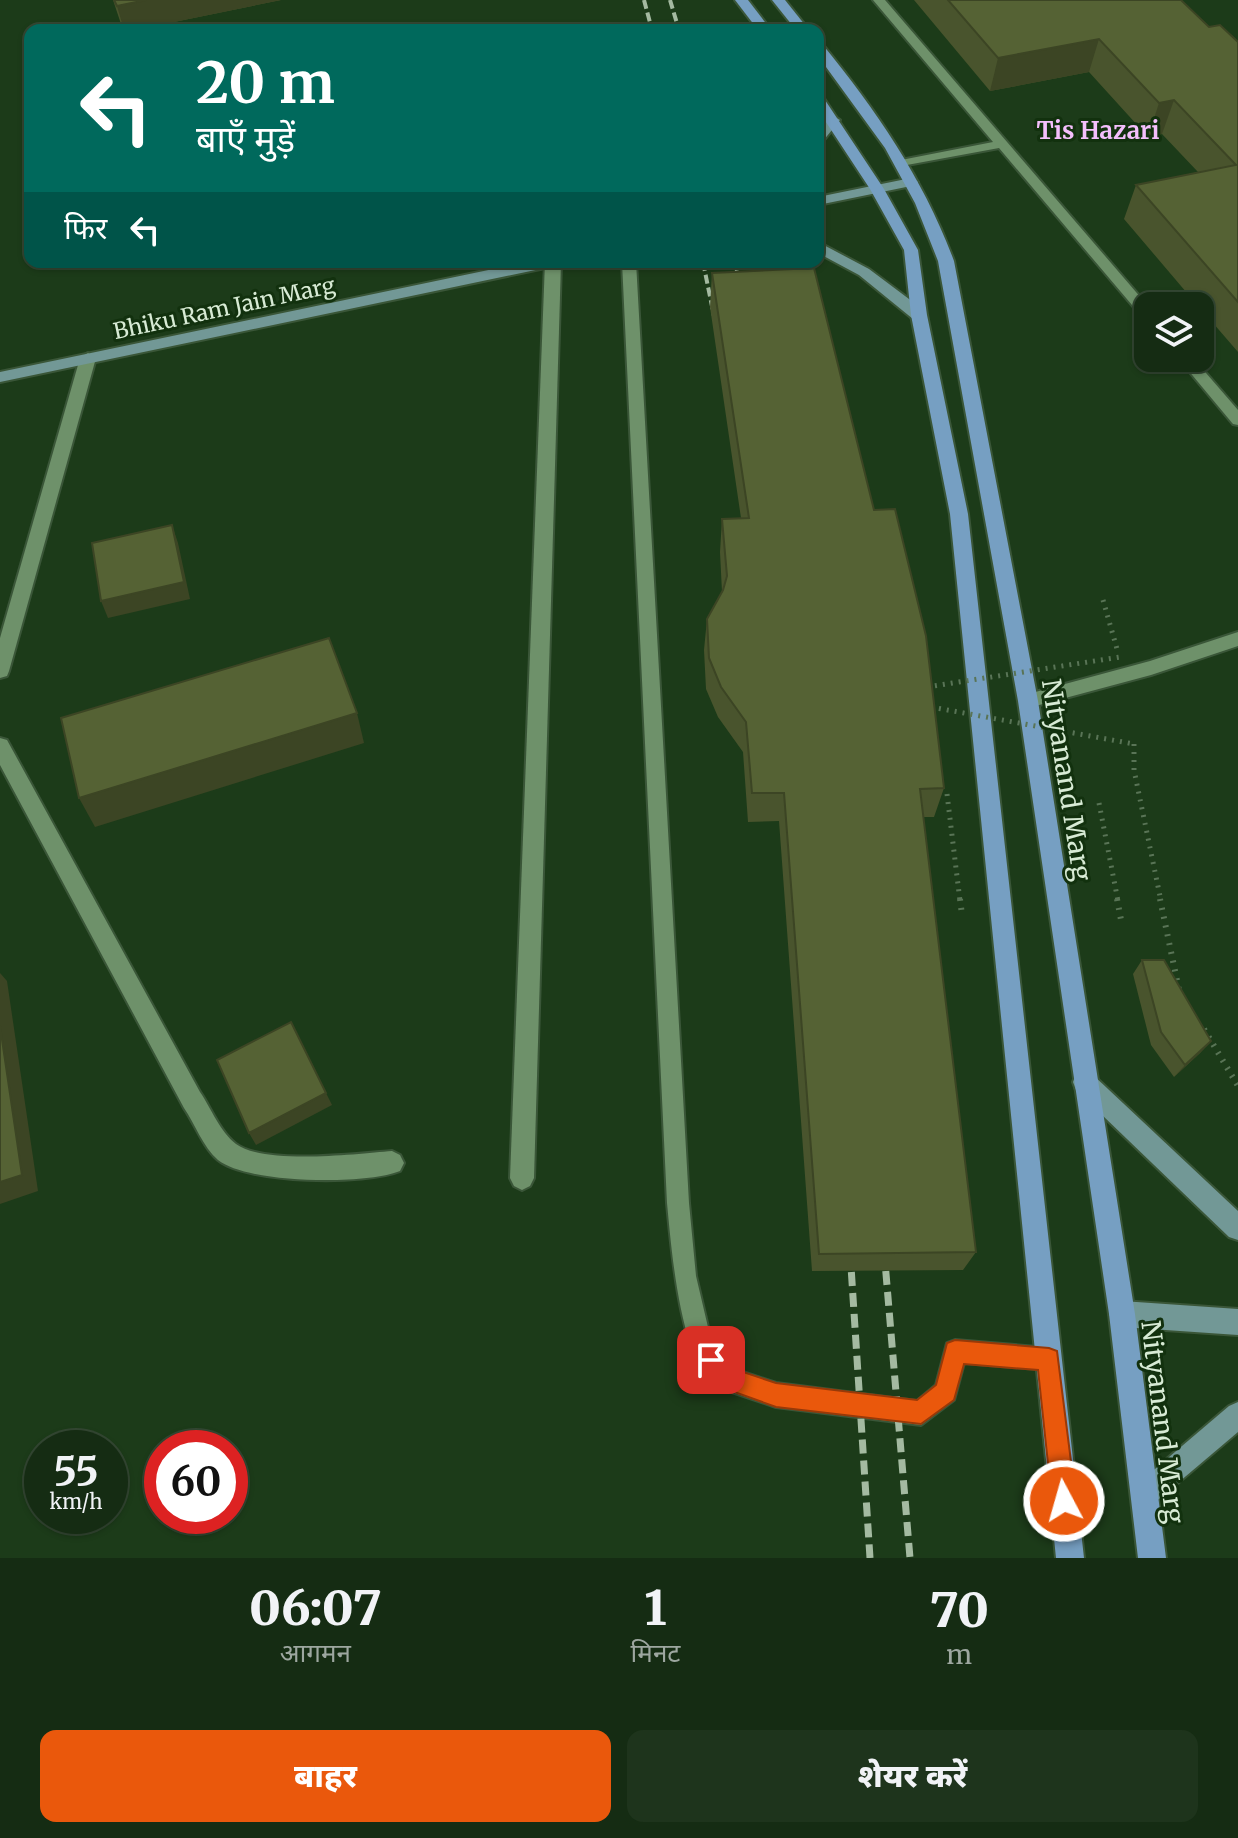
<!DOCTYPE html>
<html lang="hi">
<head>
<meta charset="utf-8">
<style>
  body { margin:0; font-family:Merriweather,"Noto Sans Devanagari",serif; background:#1e341c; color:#f1f3f6; height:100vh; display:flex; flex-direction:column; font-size:30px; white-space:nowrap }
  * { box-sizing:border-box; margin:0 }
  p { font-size:26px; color:#9da7a0 }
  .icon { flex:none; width:44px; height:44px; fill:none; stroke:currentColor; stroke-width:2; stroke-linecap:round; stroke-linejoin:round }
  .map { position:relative; height:1558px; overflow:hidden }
  .drawer { display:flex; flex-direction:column; background:#152c13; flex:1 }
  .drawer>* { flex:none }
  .top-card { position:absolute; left:24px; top:24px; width:800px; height:244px; border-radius:16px; box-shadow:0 2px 6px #0004,0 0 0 2px #344833; background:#00695c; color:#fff; overflow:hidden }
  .fabs { position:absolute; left:1134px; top:292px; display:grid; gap:16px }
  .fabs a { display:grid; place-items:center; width:80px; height:80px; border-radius:16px; background:#152c13; box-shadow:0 2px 6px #0004,0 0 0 2px #344833; font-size:40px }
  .speed { position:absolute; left:24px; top:1430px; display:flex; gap:16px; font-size:40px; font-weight:700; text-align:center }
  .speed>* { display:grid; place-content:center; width:104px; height:104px; border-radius:50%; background:#152c13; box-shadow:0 2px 6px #0004,0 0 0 2px #344833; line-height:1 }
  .speed small { font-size:20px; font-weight:400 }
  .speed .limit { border:12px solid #d22; background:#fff; color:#111 }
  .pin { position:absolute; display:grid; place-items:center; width:68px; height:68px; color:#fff; margin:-34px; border-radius:16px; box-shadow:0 4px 12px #0006 }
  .me { position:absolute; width:88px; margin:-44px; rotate:354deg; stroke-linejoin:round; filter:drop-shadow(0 0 6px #0008) }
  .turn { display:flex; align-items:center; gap:28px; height:168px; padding:0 40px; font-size:36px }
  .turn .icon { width:104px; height:104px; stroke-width:2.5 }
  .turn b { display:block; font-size:56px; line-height:68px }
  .then { display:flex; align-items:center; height:76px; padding:0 40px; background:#0003; gap:16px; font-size:30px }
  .eta { display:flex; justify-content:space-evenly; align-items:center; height:136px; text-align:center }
  .eta b { font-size:48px; font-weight:800; line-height:56px }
  .action { display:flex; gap:16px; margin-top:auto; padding:16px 40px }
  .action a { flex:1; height:92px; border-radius:16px; background:#ea580c; color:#fff; font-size:32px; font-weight:800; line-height:92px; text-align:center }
  .action a+a { background:#1e341c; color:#f1f3f6 }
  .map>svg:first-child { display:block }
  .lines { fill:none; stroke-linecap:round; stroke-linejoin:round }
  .lane-casing { stroke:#3a5638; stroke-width:4 }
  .street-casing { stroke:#3a5638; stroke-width:4 }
  .secondary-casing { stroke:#3a5638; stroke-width:4 }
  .primary-casing { stroke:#3a5638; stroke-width:4 }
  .path-far1 { stroke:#597456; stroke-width:5; stroke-dasharray:2 6; stroke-linecap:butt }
  .path { stroke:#597456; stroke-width:6; stroke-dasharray:2 7; stroke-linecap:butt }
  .lane { fill:#6e916a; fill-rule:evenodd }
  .street { fill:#6e916a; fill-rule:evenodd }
  .secondary { fill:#729896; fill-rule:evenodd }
  .primary { fill:#769fc2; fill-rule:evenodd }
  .rail-far1 { stroke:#a4baa1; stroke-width:4; stroke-dasharray:9 4; stroke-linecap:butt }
  .rail { stroke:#a4baa1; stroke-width:7; stroke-dasharray:14 7; stroke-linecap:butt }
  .path-bridge { stroke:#597456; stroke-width:5; stroke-dasharray:2 6; stroke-linecap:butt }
  .wall { fill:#49542d }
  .shaded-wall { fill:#3c4524 }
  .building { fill:#556234; stroke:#3c4524; stroke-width:2 }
  .route { fill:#ea580c; stroke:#983908; stroke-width:2 }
  .labels { text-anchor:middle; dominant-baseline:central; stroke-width:6; stroke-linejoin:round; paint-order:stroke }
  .far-street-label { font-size:22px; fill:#d8ebd5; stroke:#12310e }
  .far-neighbourhood-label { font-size:24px; font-weight:bold; fill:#f4bffc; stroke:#12310e }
  .street-label { font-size:26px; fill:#d8ebd5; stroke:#12310e }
</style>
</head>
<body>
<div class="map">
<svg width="1238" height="1558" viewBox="0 0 1238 1558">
  <rect width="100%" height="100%" fill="#1c3b19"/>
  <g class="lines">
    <defs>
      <g id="lane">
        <polygon points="873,0 885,0 1148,306 1148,320 1143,318 999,148 896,167 896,161 993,142"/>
        <path d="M622,262H636L689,1203L696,1276L711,1340L728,1367L776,1383L917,1401L936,1385L947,1343L955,1340L1049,1348L1057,1351L1060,1359L1057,1367L1049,1370L964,1363L954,1400L921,1425L776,1407L720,1388C680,1371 671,1243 667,1203Z"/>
        <polygon points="1178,358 1193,358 1238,410 1238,425 1233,424"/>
        <polygon points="1238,632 1238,646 1151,675 1028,708 1019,701 1028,694 1150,661"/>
      </g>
      <g id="street">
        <polygon points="545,262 561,262 534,1178 530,1186 522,1190 514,1186 510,1178"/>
        <polygon points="88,353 96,358 9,671 7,676 0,678 0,638 80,358"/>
        <path d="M0,738L7,740L200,1092C211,1108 220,1132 236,1144C264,1165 356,1154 392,1151L400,1155L404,1163L400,1171C366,1185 248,1184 218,1160C203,1147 195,1124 184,1108L0,765Z"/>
      </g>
      <g id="secondary">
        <polygon points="833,116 840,120 823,141 818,142 818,129"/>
        <polygon points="911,178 918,182 916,185 818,205 818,197"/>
        <polygon points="818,242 869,269 925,311 925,319 913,319 859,275 818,253"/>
        <polygon points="527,262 558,262 550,267 0,382 0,372"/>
        <polygon points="1084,1071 1092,1074 1238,1211 1238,1240 1229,1237 1076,1090 1073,1082 1076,1074"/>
        <polygon points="1122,1301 1238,1309 1238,1335 1122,1327 1113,1323 1109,1314 1113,1305"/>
        <polygon points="1238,1402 1238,1432 1153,1504 1144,1508 1135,1504 1131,1495 1135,1486 1229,1406"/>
      </g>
      <g id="primary">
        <polygon points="735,0 748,0 771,30 758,30"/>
        <polygon points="772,0 785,0 809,30 796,30"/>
        <path d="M818,44L823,45C877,111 924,180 954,261L1038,701L1135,1314L1166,1558H1138L1109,1314L1018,701L938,261L915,203L885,148L818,56Z"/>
        <polygon points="818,96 823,97 884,189 918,250 927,315 968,514 1084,1558 1056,1558 950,514 911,315 904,250 870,189 818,110"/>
      </g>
    </defs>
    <use href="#lane" class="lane-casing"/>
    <use href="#street" class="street-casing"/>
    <use href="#secondary" class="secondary-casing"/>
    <use href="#primary" class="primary-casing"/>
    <g class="path-far1">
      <polyline points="1103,600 1117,649"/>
      <polyline points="1134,744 1134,770 1161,901"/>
      <polyline points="947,794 960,901"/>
      <polyline points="1099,803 1118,901"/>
    </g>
    <g class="path">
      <polyline points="960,899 962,915"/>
      <polyline points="1117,899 1122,925"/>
      <polyline points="1160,899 1179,990"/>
      <polyline points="1204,1029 1238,1086"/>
    </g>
    <use href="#lane" class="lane"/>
    <use href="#street" class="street"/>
    <use href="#secondary" class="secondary"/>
    <use href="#primary" class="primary"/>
    <g class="rail-far1">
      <polyline points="644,0 652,30"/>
      <polyline points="670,0 679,30"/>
      <polyline points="703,262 715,321"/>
      <polyline points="735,262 742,293"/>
    </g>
    <g class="rail">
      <polyline points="884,1250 910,1558"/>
      <polyline points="850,1251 870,1558"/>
    </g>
    <g class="path-bridge">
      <polyline points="927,687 1120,657"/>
      <polyline points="931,707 1134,744"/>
    </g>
  </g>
  <g class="wall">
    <polygon points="113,0 281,0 135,30 123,30"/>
    <polygon points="914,0 1181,0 1209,27 1238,42 1238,352 1200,308 1200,306 1198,306 1124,219 1136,185 1198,172 1162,134 1148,137 1089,72 990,91"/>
    <polygon points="712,273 874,510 944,788 934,817 923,817 976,1252 963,1270 812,1271 779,821 748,822 743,752 718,717 706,689 704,650 707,619 722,592 720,552 722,519 741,518 710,307"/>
    <polygon points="1142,960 1211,1041 1200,1053 1174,1077 1151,1045 1133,974"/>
  </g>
  <g class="shaded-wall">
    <polygon points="146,0 281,0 135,30 124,30 117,6"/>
    <polygon points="1099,39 1089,72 990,91 998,58"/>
    <polygon points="1174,100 1162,134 1148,137 1159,103"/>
    <polygon points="172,525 178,543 190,599 108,618 101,601"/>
    <polygon points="357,713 364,743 95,827 79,798"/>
    <polygon points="0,973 7,981 38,1191 0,1204"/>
    <polygon points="1211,1041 1200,1053 1174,1077 1185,1065"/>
    <polygon points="326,1093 332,1105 256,1145 249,1133"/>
  </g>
  <g class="building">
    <polygon points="114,0 146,0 117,6"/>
    <polygon points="948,0 1181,0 1209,27 1220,25 1238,42 1238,302 1136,185 1236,165 1174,100 1159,103 1099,39 998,58"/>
    <polygon points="814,268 874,510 895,509 926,636 944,788 920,789 976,1252 819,1254 784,793 752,793 746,722 721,687 709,658 707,619 723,590 727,576 722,519 749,518 712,273"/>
    <polygon points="172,525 184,582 101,601 92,543"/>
    <polygon points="329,638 357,713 79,798 61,718"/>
    <polygon points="1142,960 1164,960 1211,1041 1185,1065 1161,1032"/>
    <polygon points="291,1022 326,1093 249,1133 217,1060"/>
    <polygon points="0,1026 22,1175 0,1182"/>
  </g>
  <polygon class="route" points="955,1340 1049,1348 1057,1351 1076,1501 1073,1510 1064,1513 1055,1510 1052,1501 1038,1370 964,1364 954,1400 921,1424 776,1407 712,1384 699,1360 703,1352 711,1349 719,1352 728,1367 776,1383 917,1400 936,1385 947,1343"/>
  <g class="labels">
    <g class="far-street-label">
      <text transform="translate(224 308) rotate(-12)">Bhiku Ram Jain Marg</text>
    </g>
    <g class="far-neighbourhood-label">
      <text x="1098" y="130">Tis Hazari</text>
    </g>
    <g class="street-label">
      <text transform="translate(1067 780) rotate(81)">Nityanand Marg</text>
      <text transform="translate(1163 1422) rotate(83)">Nityanand Marg</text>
    </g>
  </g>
</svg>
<div class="fabs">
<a><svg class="icon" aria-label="layers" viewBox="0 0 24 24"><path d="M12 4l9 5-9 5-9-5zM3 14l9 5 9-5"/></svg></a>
</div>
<div class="speed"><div>55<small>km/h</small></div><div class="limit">60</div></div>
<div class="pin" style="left:711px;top:1360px;background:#d93025"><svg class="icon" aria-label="arrive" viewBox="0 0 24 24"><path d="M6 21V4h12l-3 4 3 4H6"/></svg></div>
<svg class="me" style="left:1064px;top:1501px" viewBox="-20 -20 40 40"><circle r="17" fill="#ea580c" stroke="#fff" stroke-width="3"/><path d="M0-11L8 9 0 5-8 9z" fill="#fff"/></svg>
<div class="top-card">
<div class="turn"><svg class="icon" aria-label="left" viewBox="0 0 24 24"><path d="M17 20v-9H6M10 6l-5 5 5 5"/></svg><div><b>20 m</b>बाएँ मुड़ें</div></div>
<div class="then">फिर<svg class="icon" aria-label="left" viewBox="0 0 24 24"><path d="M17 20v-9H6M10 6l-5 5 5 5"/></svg></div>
</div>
</div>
<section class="drawer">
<div class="eta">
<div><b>06:07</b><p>आगमन</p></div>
<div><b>1</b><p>मिनट</p></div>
<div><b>70</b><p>m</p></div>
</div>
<div class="action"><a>बाहर</a><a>शेयर करें</a></div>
</section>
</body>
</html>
